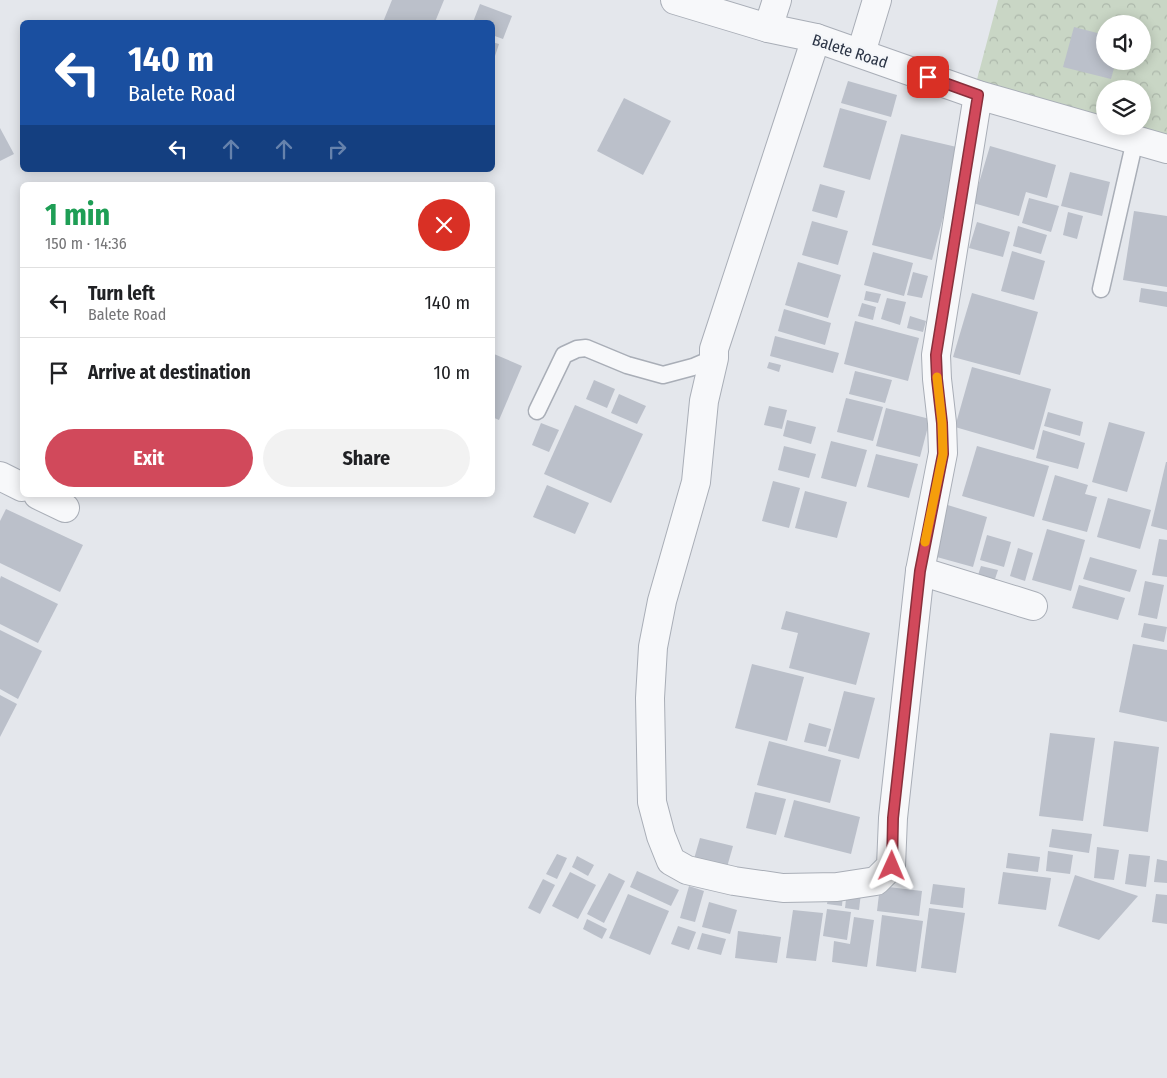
<!DOCTYPE html>
<html lang="en">
<head>
<meta charset="utf-8">
<style>
  body { margin:0; font-family:"Fira Sans Condensed",sans-serif; background:#f2f2f2; color:#202124; height:100vh; display:flex; flex-direction:column; font-size:19px; white-space:nowrap }
  * { box-sizing:border-box; margin:0 }
  p { font-size:16px; color:#757577 }
  .icon { flex:none; width:28px; height:28px; fill:none; stroke:currentColor; stroke-width:2; stroke-linecap:round; stroke-linejoin:round }
  .map { position:relative; flex:1; overflow:hidden }
  .sheet { position:absolute; left:20px; top:182px; width:475px; height:315px; display:flex; flex-direction:column; background:#fff; border-radius:8px; box-shadow:0 2px 12px #0003 }
  .sheet>* { flex:none }
  .hud { position:absolute; left:20px; top:20px; width:475px; height:152px; border-radius:8px; box-shadow:0 2px 12px #0003; background:#1a4fa0; color:#fff; overflow:hidden }
  .controls { position:absolute; left:1096px; top:15px; display:grid; gap:10px }
  .controls a { display:grid; place-items:center; width:55px; height:55px; border-radius:50%; background:#fff; box-shadow:0 2px 12px #0003; font-size:25px }
  .pin { position:absolute; display:grid; place-items:center; width:42px; height:42px; color:#fff; margin:-21px; border-radius:10px; box-shadow:0 2px 8px #0006 }
  .me { position:absolute; width:55px; margin:-28px; rotate:1deg; stroke-linejoin:round; filter:drop-shadow(0 0 4px #0008) }
  .turn { display:flex; align-items:center; gap:18px; height:105px; padding:0 25px; font-size:22px }
  .turn .icon { width:65px; height:65px; stroke-width:2.5 }
  .turn b { display:block; font-size:35px; line-height:42px }
  .lanes { display:flex; align-items:center; height:48px; padding:0 25px; background:#0003; justify-content:center; gap:25px; direction:ltr }
  .lanes .off { opacity:.35 }
  .round { display:grid; place-items:center; flex:none; width:52px; height:52px; border-radius:26px; background:#f2f2f2 }
  .head { display:flex; align-items:center; justify-content:space-between; height:85px; padding:0 25px }
  h1 { font-size:30px; font-weight:700; line-height:38px; color:#1e9e55 }
  .action { display:flex; gap:10px; margin-top:auto; padding:10px 25px }
  .action a { flex:1; height:58px; border-radius:30px; background:#d1495b; color:#fff; font-size:20px; font-weight:700; line-height:58px; text-align:center }
  .action a+a { background:#f2f2f2; color:#202124 }
  ul { padding:0; list-style:none }
  li { display:flex; align-items:center; gap:15px; height:70px; padding:0 25px; border-top:1px solid #e0e0e0 }
  li div { flex:1 }
  li b { display:block; font-size:19px }
  li em { font-style:normal }
  .map>svg:first-child { display:block }
  .forest { fill:url(#forest-crowns); fill-rule:evenodd }
  .building { fill:#bbc0ca }
  .lines { fill:none; stroke-linecap:round; stroke-linejoin:round }
  .lane-casing { stroke:#a9aeb7; stroke-width:19 }
  .street-casing { stroke:#a9aeb7; stroke-width:30 }
  .lane { stroke:#f7f8fa; stroke-width:16 }
  .street { stroke:#f7f8fa; stroke-width:28 }
  .route-casing { stroke:#882f3b; stroke-width:12 }
  .route { stroke:#d1495b; stroke-width:9 }
  .slow { stroke:#f59e0b; stroke-width:9 }
  .labels { text-anchor:middle; dominant-baseline:central; stroke-width:4.5; stroke-linejoin:round; paint-order:stroke }
  .street-label { font-size:16px; fill:#2b3445; stroke:#f4f6f9 }
</style>
</head>
<body>
<div class="map">
<svg width="1167" height="1078" viewBox="0 0 1167 1078">
  <defs>
    <pattern id="forest-crowns" width="20" height="18" patternUnits="userSpaceOnUse" patternTransform="scale(1.25)"><rect width="20" height="18" fill="#c9d6c5"/><path d="M2 6a3 3 0 1 1 6 0M12 15a3 3 0 1 1 6 0" fill="none" stroke="#adb8ab"/></pattern>
  </defs>
  <rect width="100%" height="100%" fill="#e4e7ec"/>
  <path class="forest" d="M998,0H1167V156L970,106ZM1105,24H1142V61H1105ZM1105,89H1142V126H1105Z"/>
  <g class="building">
    <polygon points="392,0 444,0 435,22 383,22"/>
    <polygon points="480,4 512,16 503,39 492,35 492,22 473,22"/>
    <polygon points="1074,27 1105,35 1105,61 1116,61 1111,79 1063,67"/>
    <polygon points="492,42 499,44 493,62 492,62"/>
    <polygon points="848,81 897,95 891,117 841,103"/>
    <polygon points="624,98 671,121 643,175 597,151"/>
    <polygon points="840,108 887,121 870,180 823,167"/>
    <polygon points="0,128 14,154 0,161"/>
    <polygon points="901,134 961,148 932,260 872,245"/>
    <polygon points="990,146 1056,165 1047,198 1026,192 1019,216 973,203"/>
    <polygon points="1070,172 1110,182 1102,216 1061,206"/>
    <polygon points="820,184 845,191 837,218 812,211"/>
    <polygon points="1029,198 1059,206 1051,232 1022,223"/>
    <polygon points="1134,211 1167,216 1167,287 1123,280"/>
    <polygon points="1068,212 1083,216 1077,239 1063,235"/>
    <polygon points="812,221 848,231 838,265 802,255"/>
    <polygon points="977,222 1010,232 1003,257 969,248"/>
    <polygon points="1018,226 1047,235 1041,254 1013,246"/>
    <polygon points="1012,251 1045,261 1034,300 1001,291"/>
    <polygon points="873,252 913,263 904,296 864,285"/>
    <polygon points="798,262 841,275 828,318 785,305"/>
    <polygon points="913,272 928,276 922,298 907,295"/>
    <polygon points="1141,288 1167,292 1167,307 1139,302"/>
    <polygon points="866,291 881,294 878,303 864,300"/>
    <polygon points="972,293 1038,312 1020,375 953,357"/>
    <polygon points="887,298 906,302 900,325 881,319"/>
    <polygon points="862,303 876,307 873,320 858,316"/>
    <polygon points="784,309 831,323 825,345 778,331"/>
    <polygon points="910,316 926,321 923,332 907,328"/>
    <polygon points="855,321 919,338 908,381 844,364"/>
    <polygon points="775,336 839,353 833,373 770,356"/>
    <polygon points="494,354 522,366 499,420 492,417 492,358"/>
    <polygon points="769,362 781,365 779,372 767,368"/>
    <polygon points="972,367 1051,389 1034,450 955,427"/>
    <polygon points="855,371 892,380 885,403 849,394"/>
    <polygon points="594,380 615,389 607,408 586,399"/>
    <polygon points="619,394 646,406 637,424 611,413"/>
    <polygon points="846,398 883,407 873,441 837,432"/>
    <polygon points="575,405 643,434 611,503 544,474"/>
    <polygon points="769,406 787,410 782,429 764,425"/>
    <polygon points="886,408 930,419 920,457 876,446"/>
    <polygon points="1048,412 1083,422 1080,436 1044,426"/>
    <polygon points="787,420 816,427 811,444 783,436"/>
    <polygon points="1109,422 1145,432 1127,492 1092,482"/>
    <polygon points="541,423 559,430 549,452 532,445"/>
    <polygon points="1043,430 1085,443 1078,469 1036,458"/>
    <polygon points="831,441 867,450 856,487 821,478"/>
    <polygon points="784,446 816,454 809,478 778,470"/>
    <polygon points="977,446 1049,466 1034,517 962,496"/>
    <polygon points="876,454 918,464 909,498 867,487"/>
    <polygon points="1166,462 1167,462 1167,530 1151,526"/>
    <polygon points="1055,475 1088,485 1085,494 1097,497 1087,532 1042,520"/>
    <polygon points="773,481 800,488 789,528 762,521"/>
    <polygon points="547,485 589,503 575,534 533,517"/>
    <polygon points="805,491 847,502 837,538 795,528"/>
    <polygon points="1108,498 1151,510 1140,549 1097,537"/>
    <polygon points="941,503 987,517 973,567 926,554"/>
    <polygon points="6,509 83,545 60,592 0,563 0,521"/>
    <polygon points="1047,529 1085,540 1071,591 1032,580"/>
    <polygon points="987,535 1011,542 1004,567 980,560"/>
    <polygon points="1159,539 1167,540 1167,577 1152,575"/>
    <polygon points="1018,548 1033,553 1025,581 1010,576"/>
    <polygon points="1090,557 1137,570 1130,592 1083,579"/>
    <polygon points="981,566 998,570 993,585 976,581"/>
    <polygon points="1,576 58,604 38,643 0,624 0,579"/>
    <polygon points="1145,581 1164,585 1157,619 1138,615"/>
    <polygon points="1079,585 1125,598 1118,620 1072,608"/>
    <polygon points="786,611 870,633 856,685 789,668 798,633 781,629"/>
    <polygon points="1144,623 1167,627 1164,642 1141,637"/>
    <polygon points="0,630 42,651 18,699 0,689"/>
    <polygon points="1133,644 1167,650 1167,722 1119,712"/>
    <polygon points="752,664 804,677 787,741 735,728"/>
    <polygon points="844,691 875,698 859,759 828,751"/>
    <polygon points="0,695 17,704 0,737"/>
    <polygon points="809,723 831,729 826,747 804,742"/>
    <polygon points="1050,733 1095,738 1083,821 1039,816"/>
    <polygon points="769,741 841,760 830,803 757,785"/>
    <polygon points="1114,741 1159,747 1148,832 1103,826"/>
    <polygon points="755,792 786,799 776,835 746,828"/>
    <polygon points="794,800 860,817 851,854 784,837"/>
    <polygon points="1052,829 1092,834 1089,853 1049,847"/>
    <polygon points="700,838 733,846 725,874 692,866"/>
    <polygon points="1097,847 1119,850 1114,880 1094,878"/>
    <polygon points="1048,851 1073,855 1070,874 1046,871"/>
    <polygon points="1008,853 1040,857 1038,872 1006,868"/>
    <polygon points="557,854 567,858 557,879 546,874"/>
    <polygon points="1129,854 1150,856 1146,887 1125,884"/>
    <polygon points="577,856 594,865 588,876 572,867"/>
    <polygon points="1157,859 1167,861 1167,883 1154,882"/>
    <polygon points="637,871 679,890 671,906 630,887"/>
    <polygon points="570,872 596,885 578,919 552,906"/>
    <polygon points="1003,872 1051,878 1046,910 998,904"/>
    <polygon points="609,873 625,881 604,923 587,914"/>
    <polygon points="1075,875 1138,896 1099,940 1058,926"/>
    <polygon points="543,879 555,885 540,914 528,908"/>
    <polygon points="933,884 965,888 963,908 930,904"/>
    <polygon points="689,886 704,891 695,922 680,918"/>
    <polygon points="880,886 922,891 919,916 877,911"/>
    <polygon points="847,891 861,893 859,910 845,908"/>
    <polygon points="829,892 843,893 842,906 827,904"/>
    <polygon points="628,894 669,911 650,955 609,938"/>
    <polygon points="1156,894 1167,895 1167,924 1152,922"/>
    <polygon points="709,902 737,910 730,934 702,927"/>
    <polygon points="929,908 965,913 956,973 921,968"/>
    <polygon points="827,909 851,912 847,940 823,936"/>
    <polygon points="793,910 823,913 816,961 786,958"/>
    <polygon points="882,915 923,921 916,972 876,966"/>
    <polygon points="854,917 874,920 867,967 832,962 834,941 850,944"/>
    <polygon points="587,919 607,929 602,939 583,929"/>
    <polygon points="678,926 696,932 689,950 671,944"/>
    <polygon points="738,931 781,937 777,963 735,958"/>
    <polygon points="702,933 726,939 721,955 697,949"/>
  </g>
  <g class="lines">
    <defs>
      <g id="lane">
        <polyline points="1101,289 1135,140"/>
        <polyline points="537,411 564,355 577,349 586,348 627,365 663,375 693,367 714,358"/>
      </g>
      <g id="street">
        <polyline points="675,0 768,28 816,38 978,95 1167,149"/>
        <polyline points="768,28 777,0"/>
        <polyline points="816,38 714,349 714,358 704,401 696,482 662,601 653,647 650,698 652,802 661,836 671,861 687,870 734,881 783,888 837,887 876,881 891,866 893,818 920,571 943,453 942,423 937,379 936,355 978,95"/>
        <polyline points="861,53 877,0"/>
        <polyline points="0,476 22,487"/>
        <polyline points="38,495 65,508"/>
        <polyline points="920,571 1033,606"/>
      </g>
    </defs>
    <use href="#lane" class="lane-casing"/>
    <use href="#street" class="street-casing"/>
    <use href="#lane" class="lane"/>
    <use href="#street" class="street"/>
  </g>
  <g class="lines">
    <defs>
      <polyline id="route" points="892,866 893,818 920,571 943,454 942,423 937,379 936,355 978,95 928,77"/>
    </defs>
    <use href="#route" class="route-casing"/>
    <use href="#route" class="route"/>
    <polyline class="slow" points="925,542 943,454 942,423 937,377"/>
  </g>
  <g class="labels">
    <g class="street-label">
      <text transform="translate(850 51) rotate(18)">Balete Road</text>
    </g>
  </g>
</svg>
<div class="controls">
<a><svg class="icon" aria-label="sound" viewBox="0 0 24 24"><path d="M4 9h4l5-4v14l-5-4H4zM17 9q2 3 0 6"/></svg></a>
<a><svg class="icon" aria-label="layers" viewBox="0 0 24 24"><path d="M12 4l9 5-9 5-9-5zM3 14l9 5 9-5"/></svg></a>
</div>
<div class="pin" style="left:928px;top:77px;background:#d93025"><svg class="icon" aria-label="arrive" viewBox="0 0 24 24"><path d="M6 21V4h12l-3 4 3 4H6"/></svg></div>
<svg class="me" style="left:892px;top:866px" viewBox="-20 -20 40 40"><path d="M0-17L14 15 0 8-14 15z" fill="#d1495b" stroke="#fff" stroke-width="4"/></svg>
<div class="hud">
<div class="turn"><svg class="icon" aria-label="left" viewBox="0 0 24 24"><path d="M17 20v-9H6M10 6l-5 5 5 5"/></svg><div><b>140 m</b>Balete Road</div></div>
<div class="lanes"><svg class="icon" aria-label="left" viewBox="0 0 24 24"><path d="M17 20v-9H6M10 6l-5 5 5 5"/></svg><svg class="icon off" aria-label="ahead" viewBox="0 0 24 24"><path d="M12 20V5M6 11l6-6 6 6"/></svg><svg class="icon off" aria-label="ahead" viewBox="0 0 24 24"><path d="M12 20V5M6 11l6-6 6 6"/></svg><svg class="icon off" aria-label="right" viewBox="0 0 24 24"><path d="M7 20v-9h11M14 6l5 5-5 5"/></svg></div>
</div>
<section class="sheet">
<div class="head"><div><h1>1 min</h1><p>150 m · 14:36</p></div><a class="round" style="background:#d93025;color:#fff"><svg class="icon" aria-label="close" viewBox="0 0 24 24"><path d="M6 6l12 12M18 6L6 18"/></svg></a></div>
<ul>
<li><svg class="icon" aria-label="left" viewBox="0 0 24 24"><path d="M17 20v-9H6M10 6l-5 5 5 5"/></svg><div><b>Turn left</b><p>Balete Road</p></div><em>140 m</em></li>
<li><svg class="icon" aria-label="arrive" viewBox="0 0 24 24"><path d="M6 21V4h12l-3 4 3 4H6"/></svg><div><b>Arrive at destination</b></div><em>10 m</em></li>
</ul>
<div class="action"><a>Exit</a><a>Share</a></div>
</section>
</div>
</body>
</html>
